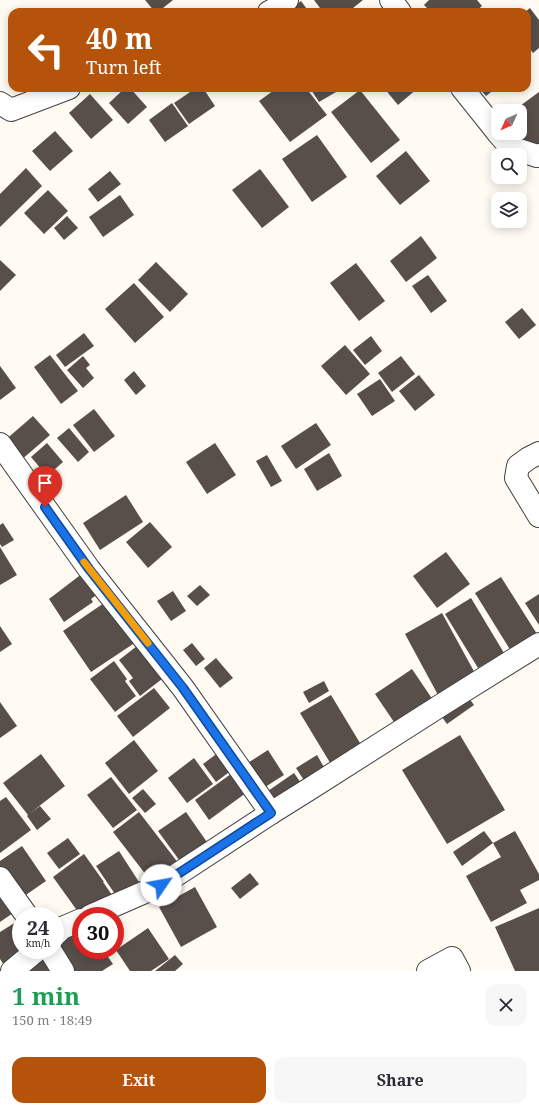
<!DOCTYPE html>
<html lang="en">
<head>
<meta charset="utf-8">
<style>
  body { margin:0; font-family:"Noto Serif",serif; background:#f7f7f7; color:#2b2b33; height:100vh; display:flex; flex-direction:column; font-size:15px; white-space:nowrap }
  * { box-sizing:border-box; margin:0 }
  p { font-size:13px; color:#7c7c81 }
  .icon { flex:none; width:22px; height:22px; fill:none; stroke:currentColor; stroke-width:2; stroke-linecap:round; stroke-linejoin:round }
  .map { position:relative; height:971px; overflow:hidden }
  .panel { display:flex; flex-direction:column; background:#fff; flex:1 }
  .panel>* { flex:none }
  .top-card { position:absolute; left:8px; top:8px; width:523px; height:84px; border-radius:12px; box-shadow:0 2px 10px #0003; background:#b45309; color:#fff; overflow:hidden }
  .needle { width:26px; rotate:225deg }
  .buttons { position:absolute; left:491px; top:104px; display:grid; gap:8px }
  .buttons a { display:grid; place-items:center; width:36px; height:36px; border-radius:8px; background:#fff; box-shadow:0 2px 10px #0003; font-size:20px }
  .speed { position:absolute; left:12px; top:907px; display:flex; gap:8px; font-size:20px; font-weight:700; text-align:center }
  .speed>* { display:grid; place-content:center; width:52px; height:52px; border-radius:50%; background:#fff; box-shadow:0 2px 10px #0003; line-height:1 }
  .speed small { font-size:10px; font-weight:400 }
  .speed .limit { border:6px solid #d22; background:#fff; color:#111 }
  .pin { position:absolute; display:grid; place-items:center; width:34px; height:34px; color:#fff; margin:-41px -17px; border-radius:50% 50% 50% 0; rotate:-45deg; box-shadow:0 0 4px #0007 }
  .pin .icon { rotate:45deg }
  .me { position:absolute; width:44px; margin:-22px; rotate:57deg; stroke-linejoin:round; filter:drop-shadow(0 0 3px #0008) }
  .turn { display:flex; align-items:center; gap:14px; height:84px; padding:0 12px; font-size:18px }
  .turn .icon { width:52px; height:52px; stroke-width:2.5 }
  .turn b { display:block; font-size:28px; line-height:34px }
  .round { display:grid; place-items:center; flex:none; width:42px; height:42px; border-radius:12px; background:#f7f7f7 }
  .head { display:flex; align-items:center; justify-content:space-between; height:68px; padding:0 12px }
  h1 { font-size:24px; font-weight:700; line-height:30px; color:#1e9e55 }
  .primary-button { display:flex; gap:8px; margin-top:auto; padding:8px 12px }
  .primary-button a { flex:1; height:46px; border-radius:12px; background:#b45309; color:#fff; font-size:16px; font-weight:700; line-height:46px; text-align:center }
  .primary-button a+a { background:#f7f7f7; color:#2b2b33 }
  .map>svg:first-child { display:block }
  .building { fill:#584f4b }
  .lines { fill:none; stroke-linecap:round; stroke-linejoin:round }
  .minor-casing { stroke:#424242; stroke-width:24 }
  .minor { stroke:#fff; stroke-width:22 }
  .route-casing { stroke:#114b97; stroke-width:10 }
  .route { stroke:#1a73e8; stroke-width:7 }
  .slow { stroke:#f59e0b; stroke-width:7 }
</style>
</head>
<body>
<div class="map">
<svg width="539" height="971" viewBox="0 0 539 971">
  <rect width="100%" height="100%" fill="#fffbf2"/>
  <g class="building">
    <polygon points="145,0 173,0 158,12 155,12"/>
    <polygon points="314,0 363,0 348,12 323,12"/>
    <polygon points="429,0 477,0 482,6 475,12 431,12 424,5"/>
    <polygon points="301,1 309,12 286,12"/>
    <polygon points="530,8 539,20 539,48 533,53 527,45 527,12 525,12"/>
    <polygon points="125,88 130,88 147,107 128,124 109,103"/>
    <polygon points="196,88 203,88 215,106 189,124 174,103"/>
    <polygon points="277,88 306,88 327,115 290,142 259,101"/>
    <polygon points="310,88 333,88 336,92 319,102"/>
    <polygon points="384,88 418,88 398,105"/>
    <polygon points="479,88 496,88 486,96"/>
    <polygon points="360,90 400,140 371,163 331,112"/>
    <polygon points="539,92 539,146 532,151 518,133 520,133 520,111 513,111"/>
    <polygon points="90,94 113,120 91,139 69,113"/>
    <polygon points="172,103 188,126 165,142 149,120"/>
    <polygon points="55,131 73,151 50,171 32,151"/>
    <polygon points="317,135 347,177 312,202 282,159"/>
    <polygon points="406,151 430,181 400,205 376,176"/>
    <polygon points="26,168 42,186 0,227 0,194"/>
    <polygon points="260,169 289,207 262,228 232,190"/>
    <polygon points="110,171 121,184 98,202 88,189"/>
    <polygon points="48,190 68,211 44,234 24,213"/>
    <polygon points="120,195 134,215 103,237 89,217"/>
    <polygon points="67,216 78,228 64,240 54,228"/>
    <polygon points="421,236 437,258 406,282 390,261"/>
    <polygon points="0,260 16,275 0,291"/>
    <polygon points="156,262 188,294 170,312 138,280"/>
    <polygon points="356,263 385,301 359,321 330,283"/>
    <polygon points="428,275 447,301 431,313 412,286"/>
    <polygon points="134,283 164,317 135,343 105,309"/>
    <polygon points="522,308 536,325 519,339 505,322"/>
    <polygon points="84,333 94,346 65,367 56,355"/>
    <polygon points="371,336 382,351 365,365 353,350"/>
    <polygon points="345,345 370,374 346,395 321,366"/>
    <polygon points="50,355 78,391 61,404 34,367"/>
    <polygon points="83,356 90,365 86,368 94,378 83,388 67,370"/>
    <polygon points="401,356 415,374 392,392 378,373"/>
    <polygon points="0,366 16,388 0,400"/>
    <polygon points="134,371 146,386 136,395 124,380"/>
    <polygon points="419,375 435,395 415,411 399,391"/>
    <polygon points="380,379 395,401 372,416 357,394"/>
    <polygon points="94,409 115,436 94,452 73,425"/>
    <polygon points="33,416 50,435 20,461 3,442"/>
    <polygon points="316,423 331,445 296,469 281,446"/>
    <polygon points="69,428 89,452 78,462 57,438"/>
    <polygon points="47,443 63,462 47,476 31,457"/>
    <polygon points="215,443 236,475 207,494 186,462"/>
    <polygon points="329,453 342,476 317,491 304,469"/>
    <polygon points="267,455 282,481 271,487 256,461"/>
    <polygon points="126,495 143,522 100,550 83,523"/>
    <polygon points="150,522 172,547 148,568 126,542"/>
    <polygon points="3,523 14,540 2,547 0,544 0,525"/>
    <polygon points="0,547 17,575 0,585"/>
    <polygon points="446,552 470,584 437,608 413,576"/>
    <polygon points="83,573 99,593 91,599 93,602 64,622 49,599"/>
    <polygon points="501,577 537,634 511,651 475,593"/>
    <polygon points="200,585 210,595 197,606 187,596"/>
    <polygon points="173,591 186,611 171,621 157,601"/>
    <polygon points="539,594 539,625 525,603"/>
    <polygon points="471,598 504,653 478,668 445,614"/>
    <polygon points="107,601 136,642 91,672 63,631"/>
    <polygon points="442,613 476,675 438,695 405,634"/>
    <polygon points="0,626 12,644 0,652"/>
    <polygon points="192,643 205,659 196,666 183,650"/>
    <polygon points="137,646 162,679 140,696 129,681 133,678 119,660"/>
    <polygon points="216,658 233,678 220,688 204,668"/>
    <polygon points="114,661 127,679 125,681 136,696 115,712 90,679"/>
    <polygon points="412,669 433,700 396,725 375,694"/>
    <polygon points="324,681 329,691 309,703 303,692"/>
    <polygon points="154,688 170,708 133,737 117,716"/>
    <polygon points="466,694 474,705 447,724 439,713"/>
    <polygon points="331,695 363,748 332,766 300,713"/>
    <polygon points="0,702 17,726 0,738"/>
    <polygon points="460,735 505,810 447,844 402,770"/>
    <polygon points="134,740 158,771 129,794 105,763"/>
    <polygon points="268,750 284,775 262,789 246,764"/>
    <polygon points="219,752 232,770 216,782 203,764"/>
    <polygon points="41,754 65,786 29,814 40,806 51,819 37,830 27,816 28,815 3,783"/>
    <polygon points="317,755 325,769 305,782 296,768"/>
    <polygon points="194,758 213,784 187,803 168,778"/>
    <polygon points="235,771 250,790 209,820 195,800"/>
    <polygon points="294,773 303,786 274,806 265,793"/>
    <polygon points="111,777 137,810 113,828 87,795"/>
    <polygon points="143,789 156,804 145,813 132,798"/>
    <polygon points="6,797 31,830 0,853 0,801"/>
    <polygon points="139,812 179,864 153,884 113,832"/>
    <polygon points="186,812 209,845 182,864 158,831"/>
    <polygon points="484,831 493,843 462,866 453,852"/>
    <polygon points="515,831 539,874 539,880 520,890 527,903 491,922 466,876 501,857 493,843"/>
    <polygon points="68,838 80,854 59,869 47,853"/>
    <polygon points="22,846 46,881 20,899 0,870 0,861"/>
    <polygon points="119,851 139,882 117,897 96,866"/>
    <polygon points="84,854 104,882 103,882 112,895 81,916 53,877"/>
    <polygon points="250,873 259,884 240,899 231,888"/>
    <polygon points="195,887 217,927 181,947 159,907"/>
    <polygon points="0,895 19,909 0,922"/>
    <polygon points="539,908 539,971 515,971 495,927"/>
    <polygon points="21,919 21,950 6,968 0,959 0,932"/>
    <polygon points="81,921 81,950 103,950 113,964 102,971 69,971 55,950"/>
    <polygon points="148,928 169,959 151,971 130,971 116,950"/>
    <polygon points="47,952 60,971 17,971"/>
    <polygon points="175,955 183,964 175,971 155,971"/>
  </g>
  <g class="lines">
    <defs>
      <g id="minor">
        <polyline points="391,0 400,12"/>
        <polyline points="269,12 279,7 287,0"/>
        <polyline points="462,88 498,133"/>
        <polyline points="0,103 11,110 69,88"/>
        <polyline points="498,133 510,147 537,156 539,155"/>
        <polyline points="0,444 89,569 183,688 271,813 161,885 90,916"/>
        <polyline points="539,453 529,458 518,466 516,478 539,516"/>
        <polyline points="271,813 311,788 446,702 539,644"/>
        <polyline points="0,878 27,916"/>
        <polyline points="55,935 62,928 81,920"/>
        <polyline points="50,950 63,971"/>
        <polyline points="12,971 37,950"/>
        <polyline points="428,971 452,958 459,971"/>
      </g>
    </defs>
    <use href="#minor" class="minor-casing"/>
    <use href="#minor" class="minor"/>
  </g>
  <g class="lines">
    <defs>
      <polyline id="route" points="45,507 89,569 183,688 271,813 161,885"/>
    </defs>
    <use href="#route" class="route-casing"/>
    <use href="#route" class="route"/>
    <polyline class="slow" points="84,562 148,643"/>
  </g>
</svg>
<div class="buttons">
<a><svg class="needle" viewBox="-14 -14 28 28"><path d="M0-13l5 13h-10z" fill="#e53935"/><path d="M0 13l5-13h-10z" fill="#7c7c81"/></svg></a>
<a><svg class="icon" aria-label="search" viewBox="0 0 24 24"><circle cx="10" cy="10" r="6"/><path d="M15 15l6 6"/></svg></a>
<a><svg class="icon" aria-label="layers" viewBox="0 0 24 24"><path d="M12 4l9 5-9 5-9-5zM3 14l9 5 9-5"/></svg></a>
</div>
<div class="speed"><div>24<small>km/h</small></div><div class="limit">30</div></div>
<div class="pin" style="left:45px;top:507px;background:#d93025"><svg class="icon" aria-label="arrive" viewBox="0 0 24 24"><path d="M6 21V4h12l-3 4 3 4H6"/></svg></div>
<svg class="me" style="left:161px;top:885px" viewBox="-20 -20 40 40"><circle r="19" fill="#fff"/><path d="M0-13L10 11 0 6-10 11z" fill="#1a73e8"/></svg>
<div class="top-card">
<div class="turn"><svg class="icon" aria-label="left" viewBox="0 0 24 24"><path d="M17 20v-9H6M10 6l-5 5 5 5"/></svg><div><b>40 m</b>Turn left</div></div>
</div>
</div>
<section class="panel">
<div class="head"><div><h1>1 min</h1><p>150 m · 18:49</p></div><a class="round"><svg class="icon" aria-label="close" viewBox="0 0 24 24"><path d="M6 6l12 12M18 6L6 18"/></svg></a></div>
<div class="primary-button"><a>Exit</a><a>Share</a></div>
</section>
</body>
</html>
